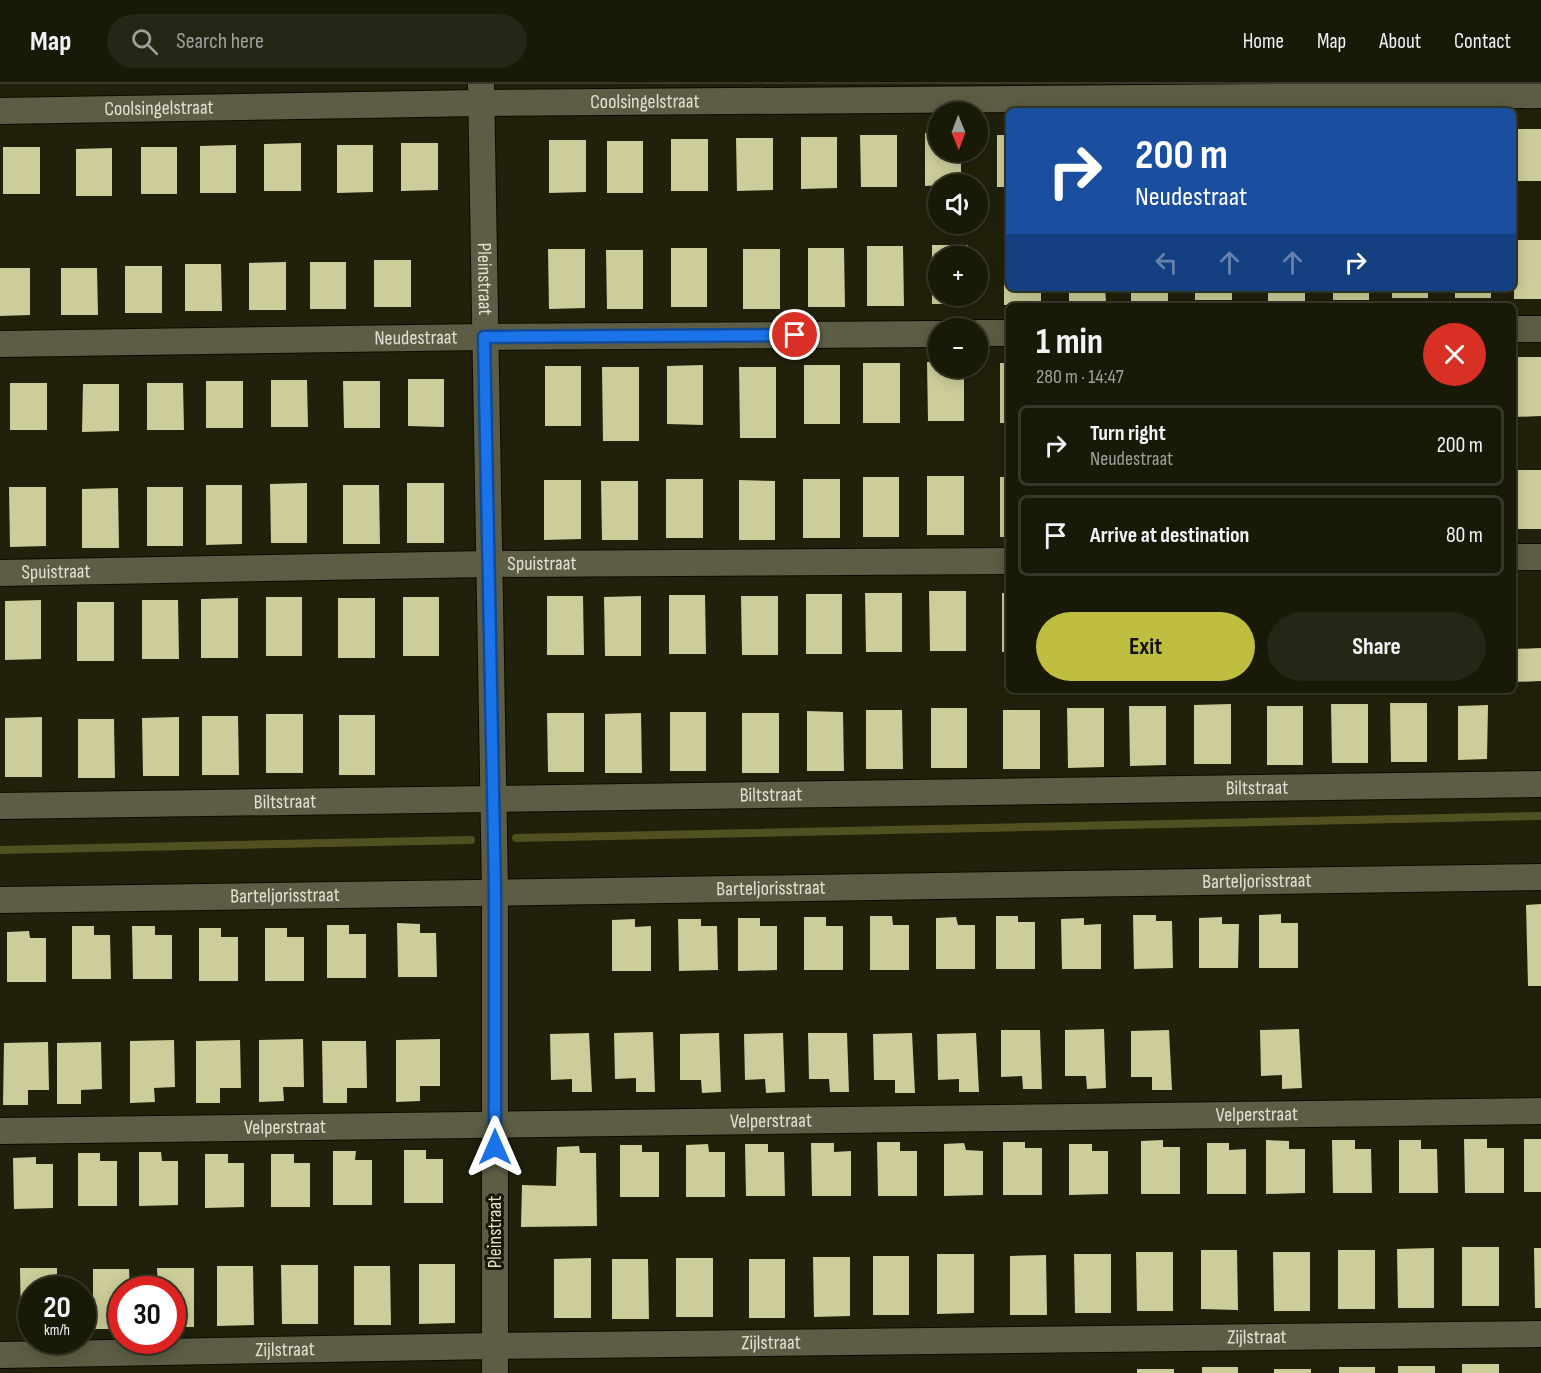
<!DOCTYPE html>
<html lang="en">
<head>
<meta charset="utf-8">
<style>
  body { margin:0; font-family:"Sofia Sans Condensed",sans-serif; background:#262616; color:#f1f3f6; height:100vh; display:flex; flex-direction:column; font-size:22px; white-space:nowrap }
  * { box-sizing:border-box; margin:0 }
  p { font-size:20px; color:#9fa09c }
  .icon { flex:none; width:33px; height:33px; fill:none; stroke:currentColor; stroke-width:2; stroke-linecap:round; stroke-linejoin:round }
  .map { position:relative; flex:1; overflow:hidden }
  .panel { position:absolute; left:1006px; top:219px; width:510px; height:390px; display:flex; flex-direction:column; background:#191908; border-radius:9px; box-shadow:0 3px 15px #0003,0 0 0 2px #373829 }
  .panel>* { flex:none }
  .hud { position:absolute; left:1006px; top:24px; width:510px; height:183px; border-radius:9px; box-shadow:0 3px 15px #0003,0 0 0 2px #373829; background:#1a4fa0; color:#fff; overflow:hidden }
  .needle { width:39px; rotate:179deg }
  .fabs { position:absolute; left:928px; top:18px; display:grid; gap:12px }
  .fabs a { display:grid; place-items:center; width:60px; height:60px; border-radius:50%; background:#191908; box-shadow:0 3px 15px #0003,0 0 0 2px #373829; font-size:30px }
  .speed { position:absolute; left:18px; top:1192px; display:flex; gap:12px; font-size:30px; font-weight:700; text-align:center }
  .speed>* { display:grid; place-content:center; width:78px; height:78px; border-radius:50%; background:#191908; box-shadow:0 3px 15px #0003,0 0 0 2px #373829; line-height:1 }
  .speed small { font-size:15px; font-weight:400 }
  .speed .limit { border:9px solid #d22; background:#fff; color:#111 }
  .pin { position:absolute; display:grid; place-items:center; width:51px; height:51px; color:#fff; margin:-26px; border:3px solid #fff; border-radius:50%; box-shadow:0 2px 6px #0007 }
  .me { position:absolute; width:66px; margin:-33px; rotate:0deg; stroke-linejoin:round; filter:drop-shadow(0 0 4px #0008) }
  .turn { display:flex; align-items:center; gap:21px; height:126px; padding:0 30px; font-size:27px }
  .turn .icon { width:78px; height:78px; stroke-width:2.5 }
  .turn b { display:block; font-size:42px; line-height:51px }
  .lanes { display:flex; align-items:center; height:57px; padding:0 30px; background:#0003; justify-content:center; gap:30px; direction:ltr }
  .lanes .off { opacity:.35 }
  .round { display:grid; place-items:center; flex:none; width:63px; height:63px; border-radius:32px; background:#262616 }
  .summary { display:flex; align-items:center; justify-content:space-between; height:102px; padding:0 30px }
  h1 { font-size:36px; font-weight:700; line-height:45px }
  .button { display:flex; gap:12px; margin-top:auto; padding:12px 30px }
  .button a { flex:1; height:69px; border-radius:36px; background:#c0be41; color:#111; font-size:24px; font-weight:700; line-height:69px; text-align:center }
  .button a+a { background:#262616; color:#f1f3f6 }
  ul { padding:0; list-style:none }
  li { display:flex; align-items:center; gap:18px; height:81px; margin:0 12px 9px; padding:0 18px; border:3px solid #373829; border-radius:9px }
  li div { flex:1 }
  li b { display:block; font-size:22px }
  li em { font-style:normal }
  header { display:flex; align-items:center; gap:36px; box-sizing:border-box; height:84px; padding:0 30px; background:#191908; border-bottom:2px solid #373829 }
  header strong { font-size:28px }
  nav { display:flex; gap:33px; margin-inline-start:auto; font-size:21px }
  .search { width:420px; height:54px; background:#262616; display:flex; align-items:center; gap:15px; box-sizing:border-box; padding:0 21px; border-radius:33px; color:#9fa09c; font-size:22px }
  .map>svg:first-child { display:block }
  .lines { fill:none; stroke-linecap:round; stroke-linejoin:round }
  .stream { stroke:#505021; stroke-width:8 }
  .building { fill:#cccd9a }
  .minor-casing { stroke:#0b0a00; stroke-width:28 }
  .minor { stroke:#5d5d45; stroke-width:26 }
  .route-casing { stroke:#114b97; stroke-width:15 }
  .route { stroke:#1a73e8; stroke-width:10 }
  .labels { text-anchor:middle; dominant-baseline:central; stroke-width:6; stroke-linejoin:round; paint-order:stroke }
  .street-label { font-size:20px; fill:#e0e0d3; stroke:#181803 }
</style>
</head>
<body>
<header>
<strong>Map</strong>
<div class="search"><svg class="icon" aria-label="search" viewBox="0 0 24 24"><circle cx="10" cy="10" r="6"/><path d="M15 15l6 6"/></svg>Search here</div>
<nav><a>Home</a><a>Map</a><a>About</a><a>Contact</a></nav>
</header>
<div class="map">
<svg width="1541" height="1289" viewBox="0 0 1541 1289">
  <rect width="100%" height="100%" fill="#21210b"/>
  <g class="lines">
    <g class="stream">
      <polyline points="516,754 1541,732"/>
      <polyline points="0,766 471,756"/>
    </g>
  </g>
  <g class="building">
    <rect x="1514" y="45" width="27" height="52"/>
    <polygon points="925,49 939,49 939,68 961,68 961,100 925,102"/>
    <polygon points="860,51 897,51 897,103 861,103"/>
    <rect x="997" y="51" width="13" height="52"/>
    <polygon points="801,53 837,53 837,104 801,105"/>
    <polygon points="736,54 773,54 773,106 737,107"/>
    <rect x="671" y="55" width="37" height="52"/>
    <polygon points="549,56 586,56 586,108 549,109"/>
    <rect x="607" y="57" width="36" height="52"/>
    <polygon points="301,59 301,107 264,107 264,60"/>
    <polygon points="401,59 438,59 438,106 401,107"/>
    <polygon points="236,61 236,109 200,109 200,62"/>
    <polygon points="337,61 373,61 373,108 337,109"/>
    <rect x="3" y="63" width="37" height="47"/>
    <rect x="141" y="63" width="36" height="47"/>
    <polygon points="112,64 112,112 76,112 76,65"/>
    <rect x="1514" y="156" width="27" height="59"/>
    <polygon points="932,161 968,161 968,172 939,172 939,212 968,212 968,220 932,220"/>
    <polygon points="867,162 903,162 904,222 867,222"/>
    <polygon points="1004,162 1010,162 1010,204 1041,204 1041,221 1004,221"/>
    <rect x="671" y="164" width="36" height="59"/>
    <polygon points="808,164 844,164 845,223 808,223"/>
    <polygon points="548,165 585,165 585,224 549,225"/>
    <rect x="743" y="165" width="37" height="60"/>
    <polygon points="606,166 643,166 643,225 607,225"/>
    <rect x="374" y="176" width="37" height="47"/>
    <polygon points="286,178 286,226 249,226 249,179"/>
    <rect x="310" y="178" width="36" height="47"/>
    <polygon points="185,180 221,180 222,227 185,227"/>
    <rect x="125" y="182" width="37" height="47"/>
    <polygon points="0,184 30,184 30,231 0,232"/>
    <polygon points="61,184 97,184 98,231 61,231"/>
    <polygon points="1069,204 1105,204 1106,219 1069,220"/>
    <rect x="1131" y="204" width="37" height="14"/>
    <rect x="1195" y="204" width="37" height="12"/>
    <polygon points="1268,204 1305,204 1305,217 1268,218"/>
    <rect x="1333" y="204" width="36" height="12"/>
    <rect x="1392" y="204" width="36" height="10"/>
    <rect x="1455" y="204" width="36" height="10"/>
    <polygon points="1514,273 1541,273 1541,332 1514,333"/>
    <polygon points="927,278 939,278 939,284 964,284 964,337 928,337"/>
    <rect x="863" y="279" width="37" height="60"/>
    <rect x="1000" y="279" width="10" height="60"/>
    <polygon points="703,281 703,341 667,340 667,282"/>
    <rect x="804" y="281" width="36" height="59"/>
    <rect x="545" y="282" width="36" height="60"/>
    <polygon points="602,283 639,283 639,357 603,357"/>
    <polygon points="739,283 776,283 776,354 740,354"/>
    <polygon points="408,295 444,295 444,343 408,342"/>
    <polygon points="271,296 307,296 308,343 271,343"/>
    <rect x="206" y="297" width="37" height="47"/>
    <polygon points="343,297 380,297 380,344 344,344"/>
    <rect x="10" y="299" width="37" height="47"/>
    <polygon points="147,299 183,299 184,346 147,346"/>
    <polygon points="83,300 119,300 119,347 82,348"/>
    <rect x="1514" y="386" width="27" height="59"/>
    <rect x="927" y="392" width="37" height="59"/>
    <rect x="863" y="393" width="36" height="60"/>
    <rect x="1000" y="393" width="10" height="60"/>
    <rect x="666" y="395" width="37" height="59"/>
    <rect x="803" y="395" width="37" height="59"/>
    <polygon points="544,396 581,396 581,455 544,456"/>
    <polygon points="739,396 775,397 775,456 739,456"/>
    <polygon points="601,397 638,397 638,456 602,456"/>
    <polygon points="307,399 307,459 271,459 270,400"/>
    <rect x="407" y="399" width="37" height="60"/>
    <polygon points="206,401 242,401 242,460 206,461"/>
    <polygon points="343,401 379,401 380,460 343,460"/>
    <polygon points="9,403 46,403 46,462 10,463"/>
    <rect x="147" y="403" width="36" height="59"/>
    <polygon points="118,404 119,464 82,464 82,405"/>
    <polygon points="929,507 966,507 966,567 930,567"/>
    <polygon points="865,509 902,509 902,568 866,568"/>
    <rect x="1002" y="509" width="8" height="59"/>
    <rect x="806" y="510" width="36" height="60"/>
    <polygon points="669,511 705,511 706,570 669,570"/>
    <polygon points="547,512 583,512 584,571 547,571"/>
    <polygon points="641,512 641,572 605,572 604,513"/>
    <polygon points="741,512 778,512 778,571 742,571"/>
    <rect x="266" y="513" width="36" height="59"/>
    <rect x="403" y="513" width="36" height="59"/>
    <polygon points="238,514 238,574 201,574 201,515"/>
    <rect x="338" y="514" width="37" height="60"/>
    <polygon points="41,516 41,575 5,576 5,517"/>
    <polygon points="142,516 178,516 179,575 142,575"/>
    <rect x="77" y="518" width="37" height="59"/>
    <polygon points="1541,564 1541,597 1514,598 1514,565"/>
    <polygon points="1390,619 1427,619 1427,678 1391,678"/>
    <polygon points="1231,620 1231,680 1194,680 1194,621"/>
    <polygon points="1331,620 1368,620 1368,679 1332,679"/>
    <polygon points="1488,621 1487,675 1458,676 1458,622"/>
    <polygon points="1129,622 1166,622 1166,681 1130,682"/>
    <rect x="1267" y="622" width="36" height="59"/>
    <rect x="931" y="624" width="36" height="60"/>
    <polygon points="1067,624 1104,624 1104,683 1068,684"/>
    <polygon points="866,626 902,626 903,685 866,685"/>
    <rect x="1003" y="626" width="37" height="59"/>
    <polygon points="807,627 843,628 844,687 807,687"/>
    <rect x="670" y="628" width="36" height="59"/>
    <polygon points="547,629 584,629 584,688 548,688"/>
    <polygon points="641,629 642,689 605,689 605,630"/>
    <rect x="742" y="629" width="37" height="60"/>
    <rect x="266" y="630" width="37" height="59"/>
    <rect x="339" y="631" width="36" height="60"/>
    <polygon points="202,632 238,632 239,691 202,691"/>
    <polygon points="42,633 42,693 5,693 5,634"/>
    <polygon points="179,633 179,692 143,692 142,634"/>
    <polygon points="78,635 114,635 115,694 78,694"/>
    <polygon points="1541,820 1541,902 1528,902 1526,821"/>
    <polygon points="1281,830 1281,839 1298,839 1298,884 1259,884 1259,831"/>
    <polygon points="1133,831 1156,831 1156,837 1172,837 1173,884 1134,885"/>
    <polygon points="870,832 892,832 893,841 909,841 909,886 870,886"/>
    <polygon points="996,832 1018,832 1018,838 1035,838 1035,885 996,885"/>
    <polygon points="804,833 826,833 826,842 843,842 843,886 804,886"/>
    <polygon points="956,833 958,841 975,841 975,885 936,885 936,834"/>
    <polygon points="1222,833 1222,840 1239,840 1238,884 1199,884 1199,834"/>
    <polygon points="738,834 760,834 760,842 777,842 777,886 738,887"/>
    <polygon points="1084,834 1084,841 1101,840 1101,885 1062,885 1061,835"/>
    <polygon points="635,835 635,843 651,842 651,887 612,887 612,836"/>
    <polygon points="678,835 701,835 701,842 717,842 718,886 679,887"/>
    <polygon points="397,839 420,840 420,849 436,849 437,893 398,893"/>
    <polygon points="327,841 349,841 349,850 366,850 366,894 327,894"/>
    <polygon points="72,842 94,842 94,851 110,851 111,895 72,895"/>
    <polygon points="132,842 155,842 155,851 172,851 172,895 133,895"/>
    <polygon points="199,844 221,844 221,853 238,853 238,897 199,897"/>
    <polygon points="265,844 287,844 287,853 304,853 304,897 265,897"/>
    <polygon points="29,847 30,854 46,854 46,898 7,898 7,848"/>
    <polygon points="1104,945 1106,1004 1087,1005 1086,992 1065,992 1065,946"/>
    <polygon points="1299,945 1302,1004 1282,1005 1282,991 1261,992 1260,946"/>
    <polygon points="1001,946 1040,946 1042,1005 1023,1005 1022,992 1001,993"/>
    <polygon points="1169,946 1172,1006 1152,1006 1152,993 1131,993 1131,947"/>
    <polygon points="653,948 655,1008 636,1008 636,994 615,995 614,949"/>
    <polygon points="589,949 592,1008 572,1008 572,995 551,996 550,950"/>
    <polygon points="719,949 721,1008 702,1009 701,996 680,996 680,950"/>
    <polygon points="783,949 785,1008 766,1009 765,995 745,996 744,950"/>
    <polygon points="808,949 847,949 849,1008 830,1008 829,995 809,995"/>
    <polygon points="912,949 915,1009 895,1009 895,996 874,996 873,950"/>
    <polygon points="976,949 979,1008 959,1008 959,995 938,996 937,950"/>
    <polygon points="303,955 304,1003 283,1003 284,1017 259,1018 259,956"/>
    <polygon points="440,955 440,1002 420,1002 420,1017 396,1018 396,956"/>
    <polygon points="174,956 175,1003 154,1004 155,1018 130,1019 130,957"/>
    <polygon points="240,956 241,1004 220,1004 220,1019 196,1019 196,957"/>
    <polygon points="322,957 366,957 367,1004 347,1004 347,1019 323,1019"/>
    <polygon points="48,958 49,1006 28,1006 28,1021 3,1021 4,959"/>
    <polygon points="101,958 102,1005 81,1006 81,1020 57,1020 57,959"/>
    <polygon points="1464,1055 1487,1055 1487,1064 1504,1064 1504,1109 1465,1109"/>
    <rect x="1524" y="1055" width="17" height="53"/>
    <polygon points="1163,1056 1163,1063 1180,1063 1180,1110 1141,1110 1141,1057"/>
    <polygon points="1266,1056 1289,1057 1289,1065 1305,1065 1305,1109 1266,1110"/>
    <polygon points="1332,1056 1355,1056 1355,1065 1371,1065 1372,1109 1333,1109"/>
    <polygon points="1399,1056 1421,1056 1421,1065 1437,1065 1438,1109 1399,1109"/>
    <polygon points="877,1058 900,1058 900,1067 917,1067 917,1112 878,1112"/>
    <polygon points="1003,1058 1025,1058 1025,1064 1042,1064 1042,1111 1003,1111"/>
    <polygon points="811,1059 834,1059 834,1068 851,1067 851,1112 812,1112"/>
    <polygon points="964,1059 966,1066 983,1067 983,1111 944,1112 944,1060"/>
    <polygon points="1207,1059 1229,1059 1229,1066 1246,1065 1246,1110 1207,1110"/>
    <polygon points="708,1060 709,1068 725,1068 725,1113 686,1113 686,1061"/>
    <polygon points="745,1060 768,1060 768,1068 784,1068 785,1112 746,1112"/>
    <polygon points="1069,1060 1092,1060 1092,1067 1108,1067 1108,1110 1069,1111"/>
    <polygon points="620,1061 642,1061 642,1068 659,1068 659,1113 620,1113"/>
    <polygon points="579,1062 580,1069 596,1069 597,1142 521,1143 522,1101 556,1102 557,1063"/>
    <polygon points="404,1066 426,1066 426,1075 443,1075 443,1119 404,1119"/>
    <polygon points="333,1067 356,1067 355,1076 372,1076 372,1121 333,1121"/>
    <polygon points="139,1068 161,1068 162,1077 178,1077 178,1121 139,1122"/>
    <polygon points="78,1069 100,1069 100,1077 117,1077 117,1122 78,1122"/>
    <polygon points="205,1070 228,1070 228,1079 244,1079 244,1123 205,1124"/>
    <polygon points="271,1070 294,1070 294,1079 310,1079 310,1123 271,1123"/>
    <polygon points="36,1073 36,1080 53,1080 53,1124 14,1125 13,1074"/>
    <rect x="1462" y="1163" width="37" height="59"/>
    <polygon points="1434,1164 1434,1224 1398,1224 1397,1165"/>
    <polygon points="1534,1164 1541,1164 1541,1224 1535,1224"/>
    <polygon points="1201,1166 1237,1166 1238,1226 1201,1225"/>
    <rect x="1338" y="1166" width="37" height="59"/>
    <polygon points="1136,1168 1173,1168 1173,1227 1137,1227"/>
    <polygon points="1273,1168 1310,1168 1310,1227 1274,1227"/>
    <polygon points="937,1170 974,1170 974,1229 937,1230"/>
    <polygon points="1074,1170 1111,1170 1111,1229 1075,1229"/>
    <polygon points="1046,1171 1047,1231 1010,1231 1010,1172"/>
    <rect x="873" y="1172" width="36" height="59"/>
    <polygon points="813,1173 850,1173 850,1232 814,1233"/>
    <polygon points="591,1174 591,1234 554,1234 554,1175"/>
    <rect x="676" y="1174" width="37" height="59"/>
    <polygon points="612,1175 648,1175 649,1235 612,1235"/>
    <rect x="749" y="1175" width="36" height="59"/>
    <polygon points="419,1180 455,1180 455,1239 419,1240"/>
    <polygon points="281,1181 318,1181 318,1240 282,1240"/>
    <polygon points="217,1182 253,1182 254,1241 217,1242"/>
    <polygon points="354,1182 390,1182 391,1241 354,1241"/>
    <polygon points="20,1184 57,1184 57,1206 32,1206 32,1243 21,1243"/>
    <polygon points="157,1184 194,1184 194,1243 172,1243 172,1206 158,1206"/>
    <polygon points="93,1185 129,1185 130,1206 122,1206 122,1245 93,1245"/>
    <rect x="1462" y="1280" width="37" height="9"/>
    <rect x="1398" y="1282" width="37" height="7"/>
    <rect x="1202" y="1283" width="36" height="6"/>
    <rect x="1339" y="1283" width="36" height="6"/>
    <rect x="1137" y="1285" width="37" height="4"/>
    <rect x="1274" y="1285" width="37" height="4"/>
  </g>
  <g class="lines">
    <defs>
      <g id="minor">
        <path id="s1" d="M481,0L495,807V1289"/>
        <path id="s2" d="M0,27L481,19L1541,11"/>
        <polyline points="1514,245 1541,245"/>
        <polyline points="978,249 1010,249"/>
        <path id="s3" d="M0,260L484,253L939,250"/>
        <polyline points="1514,473 1541,473"/>
        <path id="s4" d="M0,489L488,480L1010,477"/>
        <path id="s5" d="M0,722L1541,700"/>
        <path id="s6" d="M0,816L1541,793"/>
        <path id="s7" d="M0,1047L1541,1027"/>
        <path id="s8" d="M0,1271L494,1262L1541,1250"/>
      </g>
    </defs>
    <use href="#minor" class="minor-casing"/>
    <use href="#minor" class="minor"/>
  </g>
  <g class="lines">
    <defs>
      <polyline id="route" points="495,1063 495,807 484,253 795,251"/>
    </defs>
    <use href="#route" class="route-casing"/>
    <use href="#route" class="route"/>
  </g>
  <g class="labels">
    <g class="street-label">
      <text stroke="none"><textPath href="#s2" startOffset="645">Coolsingelstraat</textPath></text>
      <text stroke="none"><textPath href="#s2" startOffset="159">Coolsingelstraat</textPath></text>
      <text stroke="none"><textPath href="#s1" startOffset="195">Pleinstraat</textPath></text>
      <text stroke="none"><textPath href="#s3" startOffset="416">Neudestraat</textPath></text>
      <text stroke="none"><textPath href="#s4" startOffset="542">Spuistraat</textPath></text>
      <text stroke="none"><textPath href="#s4" startOffset="56">Spuistraat</textPath></text>
      <text stroke="none"><textPath href="#s5" startOffset="1257">Biltstraat</textPath></text>
      <text stroke="none"><textPath href="#s5" startOffset="771">Biltstraat</textPath></text>
      <text stroke="none"><textPath href="#s5" startOffset="285">Biltstraat</textPath></text>
      <text stroke="none"><textPath href="#s6" startOffset="1257">Barteljorisstraat</textPath></text>
      <text stroke="none"><textPath href="#s6" startOffset="771">Barteljorisstraat</textPath></text>
      <text stroke="none"><textPath href="#s6" startOffset="285">Barteljorisstraat</textPath></text>
      <text stroke="none"><textPath href="#s7" startOffset="1257">Velperstraat</textPath></text>
      <text stroke="none"><textPath href="#s7" startOffset="771">Velperstraat</textPath></text>
      <text stroke="none"><textPath href="#s7" startOffset="285">Velperstraat</textPath></text>
      <text transform="translate(495 1148) rotate(-90)">Pleinstraat</text>
      <text stroke="none"><textPath href="#s8" startOffset="1257">Zijlstraat</textPath></text>
      <text stroke="none"><textPath href="#s8" startOffset="771">Zijlstraat</textPath></text>
      <text stroke="none"><textPath href="#s8" startOffset="285">Zijlstraat</textPath></text>
    </g>
  </g>
</svg>
<div class="fabs">
<a><svg class="needle" viewBox="-14 -14 28 28"><path d="M0-13l5 13h-10z" fill="#e53935"/><path d="M0 13l5-13h-10z" fill="#9fa09c"/></svg></a>
<a><svg class="icon" aria-label="sound" viewBox="0 0 24 24"><path d="M4 9h4l5-4v14l-5-4H4zM17 9q2 3 0 6"/></svg></a>
<a>+</a>
<a>−</a>
</div>
<div class="speed"><div>20<small>km/h</small></div><div class="limit">30</div></div>
<div class="pin" style="left:795px;top:251px;background:#d93025"><svg class="icon" aria-label="arrive" viewBox="0 0 24 24"><path d="M6 21V4h12l-3 4 3 4H6"/></svg></div>
<svg class="me" style="left:495px;top:1063px" viewBox="-20 -20 40 40"><path d="M0-17L14 15 0 8-14 15z" fill="#1a73e8" stroke="#fff" stroke-width="4"/></svg>
<div class="hud">
<div class="turn"><svg class="icon" aria-label="right" viewBox="0 0 24 24"><path d="M7 20v-9h11M14 6l5 5-5 5"/></svg><div><b>200 m</b>Neudestraat</div></div>
<div class="lanes"><svg class="icon off" aria-label="left" viewBox="0 0 24 24"><path d="M17 20v-9H6M10 6l-5 5 5 5"/></svg><svg class="icon off" aria-label="ahead" viewBox="0 0 24 24"><path d="M12 20V5M6 11l6-6 6 6"/></svg><svg class="icon off" aria-label="ahead" viewBox="0 0 24 24"><path d="M12 20V5M6 11l6-6 6 6"/></svg><svg class="icon" aria-label="right" viewBox="0 0 24 24"><path d="M7 20v-9h11M14 6l5 5-5 5"/></svg></div>
</div>
<section class="panel">
<div class="summary"><div><h1>1 min</h1><p>280 m · 14:47</p></div><a class="round" style="background:#d93025;color:#fff"><svg class="icon" aria-label="close" viewBox="0 0 24 24"><path d="M6 6l12 12M18 6L6 18"/></svg></a></div>
<ul>
<li><svg class="icon" aria-label="right" viewBox="0 0 24 24"><path d="M7 20v-9h11M14 6l5 5-5 5"/></svg><div><b>Turn right</b><p>Neudestraat</p></div><em>200 m</em></li>
<li><svg class="icon" aria-label="arrive" viewBox="0 0 24 24"><path d="M6 21V4h12l-3 4 3 4H6"/></svg><div><b>Arrive at destination</b></div><em>80 m</em></li>
</ul>
<div class="button"><a>Exit</a><a>Share</a></div>
</section>
</div>
</body>
</html>
